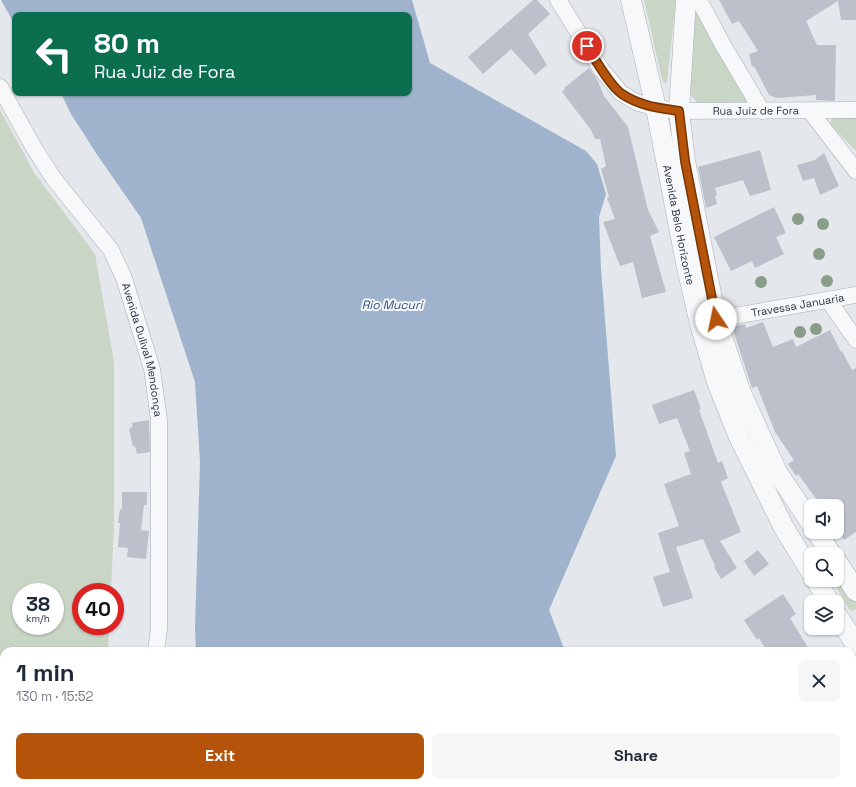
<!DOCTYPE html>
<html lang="en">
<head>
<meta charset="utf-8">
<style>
  body { margin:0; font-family:"Space Grotesk",sans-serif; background:#f6f6f7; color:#1f2937; height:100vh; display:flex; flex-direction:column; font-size:15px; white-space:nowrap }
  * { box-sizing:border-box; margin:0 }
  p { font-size:13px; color:#747a83 }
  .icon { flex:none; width:22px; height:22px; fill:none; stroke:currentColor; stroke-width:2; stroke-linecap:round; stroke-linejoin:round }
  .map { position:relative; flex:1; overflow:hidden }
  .side { position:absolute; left:0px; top:647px; width:856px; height:140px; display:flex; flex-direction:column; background:#fff; border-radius:12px 12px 0 0; box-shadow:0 1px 3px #0004 }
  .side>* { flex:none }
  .banner { position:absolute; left:12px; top:12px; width:400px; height:84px; border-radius:8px; box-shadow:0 1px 3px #0004; background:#0b6e4f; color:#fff; overflow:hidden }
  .tools { position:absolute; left:804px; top:499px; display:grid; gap:8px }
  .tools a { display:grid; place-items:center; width:40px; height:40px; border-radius:8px; background:#fff; box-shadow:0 1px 3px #0004; font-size:20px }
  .speed { position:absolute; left:12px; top:583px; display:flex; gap:8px; font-size:20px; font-weight:700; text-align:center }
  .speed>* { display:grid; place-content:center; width:52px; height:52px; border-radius:50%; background:#fff; box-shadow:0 1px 3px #0004; line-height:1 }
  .speed small { font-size:10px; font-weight:400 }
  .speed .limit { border:6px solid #d22; background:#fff; color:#111 }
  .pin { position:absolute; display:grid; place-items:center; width:34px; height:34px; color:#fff; margin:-17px; border:2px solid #fff; border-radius:50%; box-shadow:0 1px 4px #0007 }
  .me { position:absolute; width:44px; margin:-22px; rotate:349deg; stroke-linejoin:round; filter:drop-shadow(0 0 3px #0008) }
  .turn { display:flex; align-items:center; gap:14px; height:84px; padding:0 16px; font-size:18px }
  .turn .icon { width:52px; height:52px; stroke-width:2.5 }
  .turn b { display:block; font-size:28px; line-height:34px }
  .round { display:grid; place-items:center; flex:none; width:42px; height:42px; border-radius:8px; background:#f6f6f7 }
  .headline { display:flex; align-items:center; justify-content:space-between; height:68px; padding:0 16px }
  h1 { font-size:24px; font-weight:600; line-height:30px }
  .action { display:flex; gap:8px; margin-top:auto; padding:8px 16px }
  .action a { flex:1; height:46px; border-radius:8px; background:#b45309; color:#fff; font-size:16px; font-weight:600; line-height:46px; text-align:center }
  .action a+a { background:#f6f6f7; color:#1f2937 }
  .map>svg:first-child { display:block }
  .green { fill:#c9d6c5; fill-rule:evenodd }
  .water { fill:#9fb4cc }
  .building { fill:#bbc0ca }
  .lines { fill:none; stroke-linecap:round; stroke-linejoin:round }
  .minor-casing { stroke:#a9aeb7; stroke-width:17 }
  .tertiary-casing { stroke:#a9aeb7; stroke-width:21 }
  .minor { stroke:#f7f8fa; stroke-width:16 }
  .tertiary { stroke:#f7f8fa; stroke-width:20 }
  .tree { fill:#899d89 }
  .route-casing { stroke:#753606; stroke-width:10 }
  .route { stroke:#b45309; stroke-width:7 }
  .labels { text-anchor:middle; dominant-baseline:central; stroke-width:4; stroke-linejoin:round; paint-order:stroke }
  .street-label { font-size:11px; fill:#2b3445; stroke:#f4f6f9 }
  .water-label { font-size:12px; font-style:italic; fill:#34527a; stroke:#f4f6f9 }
</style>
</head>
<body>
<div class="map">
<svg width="856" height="787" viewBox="0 0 856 787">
  <rect width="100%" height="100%" fill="#e4e7ec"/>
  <g class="green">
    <polygon points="644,0 676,0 667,82 664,83 662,79"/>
    <path d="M697,7L746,99V103L700,105C692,98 688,90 684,79Z"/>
    <path d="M0,110L35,174L95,254L114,362V521L111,592H81V626H109L108,651H4V783H71L69,787H0ZM21,592H55V626H21Z"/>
    <polygon points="836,117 856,117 856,151 830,124 832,119"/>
    <polygon points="837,574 856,601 856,609 853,611 849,609 832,580 837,580"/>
  </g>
  <g class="water">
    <polygon points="1,0 412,0 430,63 586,151 597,164 606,194 599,217 601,269 616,456 549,610 565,651 196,651 195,627 200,462 195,382 141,218 96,153 71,114 61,93 409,93 409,15 15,15 15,25"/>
    <polygon points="198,783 726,783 734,787 197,787"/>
  </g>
  <g class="building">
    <polygon points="533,0 537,0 550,14 528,34 547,65 535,75 511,49 483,74 468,57"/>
    <polygon points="719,0 856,0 856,20 841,20 838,1 806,21 817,45 836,45 835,101 816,100 816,95 777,98 769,95 754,66 752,67 749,54 758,51 739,21 732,24"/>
    <polygon points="589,68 597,79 604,96 628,127 648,210 659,232 650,236 666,292 642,298 633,262 620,266 603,222 615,219 607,198 609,197 601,169 606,166 600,139 595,139 591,130 562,92 565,89 564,88"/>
    <polygon points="760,150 771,190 750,196 743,180 715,188 717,195 715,196 717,204 706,208 698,167"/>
    <polygon points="824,153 839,186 820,195 814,178 803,181 797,165 815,160"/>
    <polygon points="774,207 786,233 776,237 784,254 755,268 752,261 731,271 714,237"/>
    <polygon points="763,322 773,347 793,339 796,347 830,330 841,352 842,351 852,370 856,368 856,532 844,540 837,529 837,506 827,506 822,498 817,500 798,474 796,476 788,464 794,460 775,432 757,386 752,388 732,327 745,324 746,328"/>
    <polygon points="694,390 701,409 699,410 718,463 722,461 728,478 721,482 741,532 720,541 737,568 721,579 714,567 715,566 703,539 676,547 693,598 663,607 653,577 670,572 658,533 679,526 664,484 691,474 684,453 690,451 677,418 659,424 652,405"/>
    <polygon points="149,420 150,452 137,454 135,446 133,447 129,429 133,426 131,423"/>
    <polygon points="122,492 147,492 147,505 144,505 141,530 149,531 146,559 127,557 128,548 118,547 120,523 118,523 120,509 122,510"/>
    <polygon points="758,550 769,564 754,576 744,561"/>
    <polygon points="783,594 796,614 790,618 810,651 767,651 759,638 757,640 744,620"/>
  </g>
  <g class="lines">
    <defs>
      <g id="minor">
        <path id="s1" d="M558,0L601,69L621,93L636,102L656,108L679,111L856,110"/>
        <polyline points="699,0 723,45 762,111"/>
        <path id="s2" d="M0,87L34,148L54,179L111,250L124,278L152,369L159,420V629L156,651"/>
        <polyline points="810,111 856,171"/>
        <polyline points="829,301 856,340"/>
        <path id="s3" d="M716,319L856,295"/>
        <polyline points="115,787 117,783"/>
      </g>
      <g id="tertiary">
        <path id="s4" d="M631,0L656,108L686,263L700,324L717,382L739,437L784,528L811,572"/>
        <polyline points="686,0 679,111 685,161 716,319 741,393 777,472 811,523"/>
        <polyline points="817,532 831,554"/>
        <polyline points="837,562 856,591"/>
        <polyline points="816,580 829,602"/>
        <polyline points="837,615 856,645"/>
      </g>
    </defs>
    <use href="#minor" class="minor-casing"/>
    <use href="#tertiary" class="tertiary-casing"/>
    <use href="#minor" class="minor"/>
    <use href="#tertiary" class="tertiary"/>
  </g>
  <g class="tree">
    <circle cx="798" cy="219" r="6"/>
    <circle cx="823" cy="224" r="6"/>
    <circle cx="819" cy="254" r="6"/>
    <circle cx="827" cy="281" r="6"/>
    <circle cx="761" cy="282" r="6"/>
    <circle cx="816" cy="329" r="6"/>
    <circle cx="800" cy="332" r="6"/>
  </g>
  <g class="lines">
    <defs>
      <path id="route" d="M587,46C595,59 610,86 622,94C640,106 659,108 679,111L685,161L716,319"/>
    </defs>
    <use href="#route" class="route-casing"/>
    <use href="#route" class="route"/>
  </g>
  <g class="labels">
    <g class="street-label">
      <text stroke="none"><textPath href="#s1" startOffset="251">Rua Juiz de Fora</textPath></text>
      <text stroke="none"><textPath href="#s4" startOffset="230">Avenida Belo Horizonte</textPath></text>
      <text stroke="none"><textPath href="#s3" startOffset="83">Travessa Januaria</textPath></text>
      <text stroke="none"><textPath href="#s2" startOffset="303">Avenida Oulival Mendonça</textPath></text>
    </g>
    <g class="water-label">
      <text x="392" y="305">Rio Mucuri</text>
    </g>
  </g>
</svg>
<div class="tools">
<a><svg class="icon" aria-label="sound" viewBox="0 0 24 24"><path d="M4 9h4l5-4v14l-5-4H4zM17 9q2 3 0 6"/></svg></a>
<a><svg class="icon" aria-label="search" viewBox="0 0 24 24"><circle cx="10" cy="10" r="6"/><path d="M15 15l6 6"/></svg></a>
<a><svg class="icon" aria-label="layers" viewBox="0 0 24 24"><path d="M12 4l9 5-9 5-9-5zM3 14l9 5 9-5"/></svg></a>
</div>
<div class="speed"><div>38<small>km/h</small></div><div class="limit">40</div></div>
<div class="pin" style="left:587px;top:46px;background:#d93025"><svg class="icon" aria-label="arrive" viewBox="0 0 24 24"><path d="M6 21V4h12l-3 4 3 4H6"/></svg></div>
<svg class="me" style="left:716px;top:319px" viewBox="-20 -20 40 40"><circle r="19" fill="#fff"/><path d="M0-13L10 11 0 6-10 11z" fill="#b45309"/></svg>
<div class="banner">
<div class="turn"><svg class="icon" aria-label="left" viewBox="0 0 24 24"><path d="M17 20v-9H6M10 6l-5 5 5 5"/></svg><div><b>80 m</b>Rua Juiz de Fora</div></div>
</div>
<section class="side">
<div class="headline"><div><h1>1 min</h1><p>130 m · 15:52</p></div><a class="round"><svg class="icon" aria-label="close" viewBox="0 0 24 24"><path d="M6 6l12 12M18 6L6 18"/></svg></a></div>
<div class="action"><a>Exit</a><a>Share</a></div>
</section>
</div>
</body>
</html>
